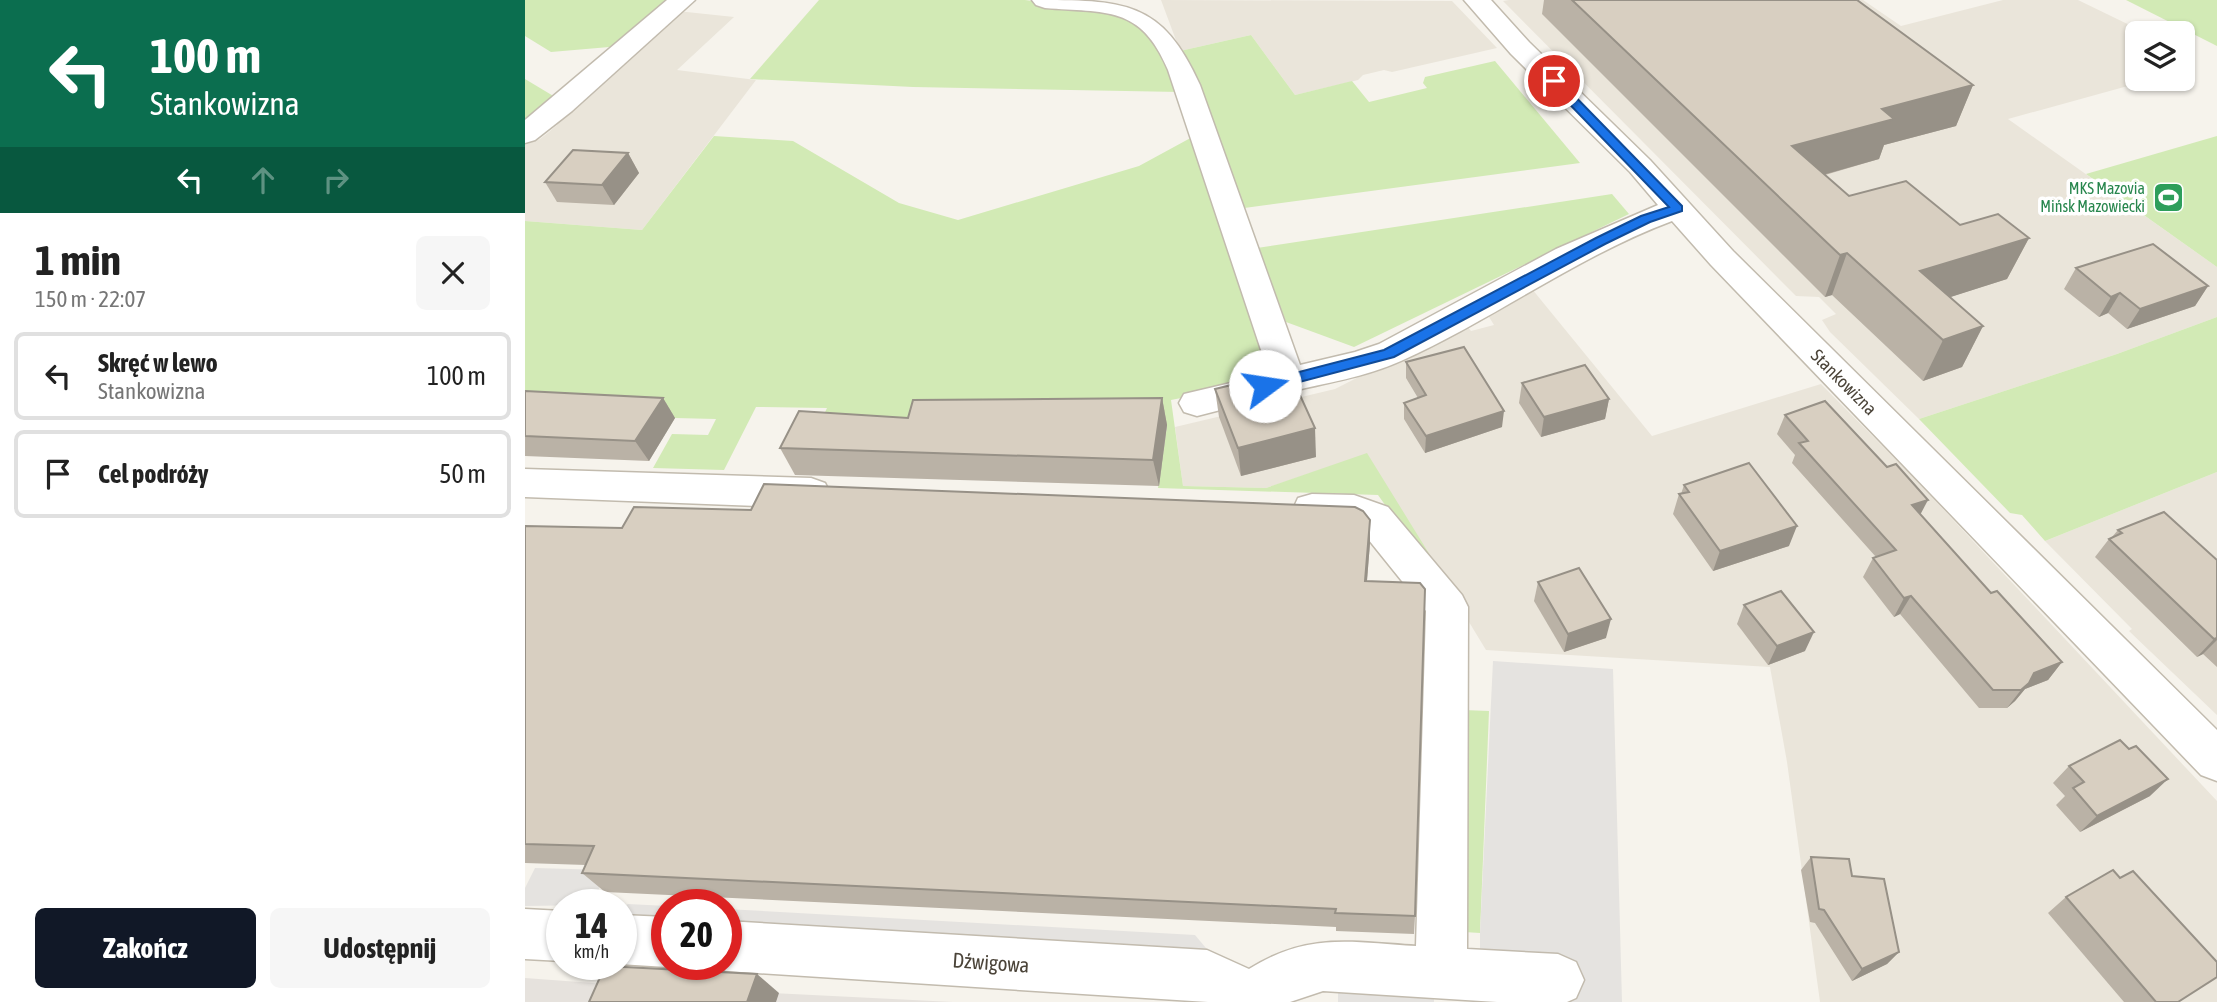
<!DOCTYPE html>
<html lang="pl">
<head>
<meta charset="utf-8">
<style>
  body { margin:0; font-family:"Asap Condensed",sans-serif; background:#f6f6f6; color:#222; height:100vh; display:flex; flex-direction:column; font-size:26px; white-space:nowrap }
  * { box-sizing:border-box; margin:0 }
  p { font-size:23px; color:#767676 }
  .icon { flex:none; width:38px; height:38px; fill:none; stroke:currentColor; stroke-width:2; stroke-linecap:round; stroke-linejoin:round }
  .map { position:relative; flex:1; overflow:hidden }
  .panel { display:flex; flex-direction:column; background:#fff; width:525px }
  .panel>* { flex:none }
  .banner { background:#0b6e4f; color:#fff; overflow:hidden }
  .fabs { position:absolute; left:1600px; top:21px; display:grid; gap:14px }
  .fabs a { display:grid; place-items:center; width:70px; height:70px; border-radius:10px; background:#fff; box-shadow:0 2px 5px #0004; font-size:35px }
  .speed { position:absolute; left:21px; top:889px; display:flex; gap:14px; font-size:35px; font-weight:700; text-align:center }
  .speed>* { display:grid; place-content:center; width:91px; height:91px; border-radius:50%; background:#fff; box-shadow:0 2px 5px #0004; line-height:1 }
  .speed small { font-size:18px; font-weight:400 }
  .speed .limit { border:10px solid #d22; background:#fff; color:#111 }
  .pin { position:absolute; display:grid; place-items:center; width:60px; height:60px; color:#fff; margin:-30px; border:4px solid #fff; border-radius:50%; box-shadow:0 2px 7px #0007 }
  .me { position:absolute; width:77px; margin:-38px; rotate:76deg; stroke-linejoin:round; filter:drop-shadow(0 0 5px #0008) }
  .turn { display:flex; align-items:center; gap:24px; height:147px; padding:0 35px; font-size:32px }
  .turn .icon { width:91px; height:91px; stroke-width:2.5 }
  .turn b { display:block; font-size:49px; line-height:60px }
  .lanes { display:flex; align-items:center; height:66px; padding:0 35px; background:#0003; justify-content:center; gap:35px; direction:ltr }
  .lanes .off { opacity:.35 }
  .round { display:grid; place-items:center; flex:none; width:74px; height:74px; border-radius:10px; background:#f6f6f6 }
  .headline { display:flex; align-items:center; justify-content:space-between; height:119px; padding:0 35px }
  h1 { font-size:42px; font-weight:700; line-height:52px }
  .action { display:flex; gap:14px; margin-top:auto; padding:14px 35px }
  .action a { flex:1; height:80px; border-radius:10px; background:#111827; color:#fff; font-size:28px; font-weight:700; line-height:80px; text-align:center }
  .action a+a { background:#f6f6f6; color:#222 }
  ul { padding:0; list-style:none }
  li { display:flex; align-items:center; gap:21px; height:88px; margin:0 14px 10px; padding:0 21px; border:4px solid #e0e0e0; border-radius:10px }
  li div { flex:1 }
  li b { display:block; font-size:26px }
  li em { font-style:normal }
  main { display:flex; flex:1; min-height:0 }
  .map>svg:first-child { display:block }
  .residential { fill:#eae5da }
  .industrial { fill:#e6e2dd }
  .green { fill:#d2eab5 }
  .parking { fill:#e5e3e0 }
  .lines { fill:none; stroke-linecap:round; stroke-linejoin:round }
  .minor-casing { stroke:#c2bbae; stroke-width:3 }
  .minor { fill:#fff; fill-rule:evenodd }
  .wall { fill:#bab2a6 }
  .shaded-wall { fill:#979187 }
  .building { fill:#d8cfc1; stroke:#979187; stroke-width:2 }
  .route { fill:#1a73e8; stroke:#114b97; stroke-width:2 }
  .labels { text-anchor:middle; dominant-baseline:central; stroke-width:7; stroke-linejoin:round; paint-order:stroke }
  .far-leisure-label { font-size:16px; fill:#27864d; stroke:#fff; text-anchor:end }
  .street-label { font-size:18px; fill:#4b4439; stroke:#fff }
  .near-street-label { font-size:21px; fill:#4b4439; stroke:#fff }
</style>
</head>
<body>
<main>
<section class="panel">
<div class="banner">
<div class="turn"><svg class="icon" aria-label="left" viewBox="0 0 24 24"><path d="M17 20v-9H6M10 6l-5 5 5 5"/></svg><div><b>100 m</b>Stankowizna</div></div>
<div class="lanes"><svg class="icon" aria-label="left" viewBox="0 0 24 24"><path d="M17 20v-9H6M10 6l-5 5 5 5"/></svg><svg class="icon off" aria-label="ahead" viewBox="0 0 24 24"><path d="M12 20V5M6 11l6-6 6 6"/></svg><svg class="icon off" aria-label="right" viewBox="0 0 24 24"><path d="M7 20v-9h11M14 6l5 5-5 5"/></svg></div>
</div>
<div class="headline"><div><h1>1 min</h1><p>150 m · 22:07</p></div><a class="round"><svg class="icon" aria-label="close" viewBox="0 0 24 24"><path d="M6 6l12 12M18 6L6 18"/></svg></a></div>
<ul>
<li><svg class="icon" aria-label="left" viewBox="0 0 24 24"><path d="M17 20v-9H6M10 6l-5 5 5 5"/></svg><div><b>Skręć w lewo</b><p>Stankowizna</p></div><em>100 m</em></li>
<li><svg class="icon" aria-label="arrive" viewBox="0 0 24 24"><path d="M6 21V4h12l-3 4 3 4H6"/></svg><div><b>Cel podróży</b></div><em>50 m</em></li>
</ul>
<div class="action"><a>Zakończ</a><a>Udostępnij</a></div>
</section>
<div class="map">
<svg width="1692" height="1002" viewBox="0 0 1692 1002">
  <rect width="100%" height="100%" fill="#f6f3ec"/>
  <g class="residential">
    <polygon points="636,0 927,1 972,48 867,72 859,70 838,75 833,80 770,95 726,35 655,51"/>
    <polygon points="984,0 1338,0 1376,26 1478,0 1553,0 1621,33 1612,33 1612,79 1628,79 1483,119 1692,267 1692,317 1592,354 1394,419 1305,332 1297,320 1311,314 1294,297 1271,296 978,1"/>
    <polygon points="152,11 209,17 152,70 231,80 117,230 0,221 0,145 15,139 24,132 32,125 28,119 69,92 77,85 75,78"/>
    <polygon points="1007,289 1127,436 1296,384 1387,476 1692,801 1692,1002 1295,1002 1262,762 1245,667 961,650 842,454 741,488 658,486 650,427 810,389 940,323 946,331 969,325 961,312"/>
    <polygon points="1692,472 1692,715 1604,631 1607,629 1520,541"/>
  </g>
  <polygon class="industrial" points="0,978 108,986 428,1002 0,1002"/>
  <g class="green">
    <polygon points="0,0 150,0 96,46 26,52 0,36"/>
    <polygon points="294,0 500,0 590,12 628,28 655,92 388,87 225,79"/>
    <polygon points="1601,0 1692,0 1692,46"/>
    <polygon points="726,35 770,95 827,81 844,102 902,88 898,83 900,77 970,61 1055,163 712,209 655,51"/>
    <polygon points="0,79 35,100 0,128"/>
    <polygon points="671,135 747,342 742,369 717,386 646,400 658,486 741,488 842,453 937,607 933,607 853,495 633,488 642,426 288,438 302,408 231,407 199,470 128,468 147,434 183,435 191,419 150,418 0,433 0,221 117,230 189,136 268,141 374,203 433,220 614,166"/>
    <polygon points="1692,136 1692,267 1561,174"/>
    <polygon points="1087,194 1104,214 829,347 761,322 732,248"/>
    <polygon points="1692,317 1692,472 1520,541 1497,515 1485,513 1394,419 1592,354"/>
    <polygon points="938,710 964,711 955,933 939,932"/>
  </g>
  <g class="parking">
    <polygon points="968,661 1088,669 1097,1002 955,1002 955,933"/>
    <polygon points="10,868 82,870 67,905 0,906 0,888"/>
    <polygon points="103,904 142,906 142,925 96,922 96,909"/>
    <polygon points="201,909 670,935 686,954 201,928"/>
    <polygon points="813,985 909,991 909,1002 813,1002"/>
  </g>
  <g class="lines">
    <defs>
      <g id="minor">
        <polygon points="142,0 170,0 47,111 10,140 0,143 0,120"/>
        <path d="M507,0C599,0 637,0 675,85L775,365L830,352L854,344L1031,249L1133,205L1105,172L986,54L939,0H966L1004,42L1125,160L1208,251L1692,730V781L1676,775L1186,265L1147,221C1051,257 969,319 876,361C841,377 801,383 763,392L756,390L754,395L672,416L659,412L654,403L659,394L744,374L643,70C616,5 581,13 520,8L511,5Z"/>
        <polygon points="0,469 286,478 300,483 305,493 300,503 286,508 0,497"/>
        <path d="M787,494L829,495L863,507L937,595L943,607L942,949L1033,954L1051,962L1059,980L1051,998L1042,1002H972L798,991L765,1002H683L201,971L184,964H201V921L682,950L724,969C783,932 825,942 891,946L901,611L835,529C816,521 794,526 773,520L768,509L773,498Z"/>
        <polygon points="0,909 37,911 37,961 0,959"/>
        <polygon points="96,915 142,917 142,964 149,964 142,967 94,964 96,964"/>
      </g>
    </defs>
    <use href="#minor" class="minor-casing"/>
    <use href="#minor" class="minor"/>
  </g>
  <g class="wall">
    <polygon points="1019,0 1332,0 1448,85 1431,126 1359,145 1354,159 1300,175 1324,196 1435,225 1504,238 1482,279 1425,297 1458,326 1437,367 1398,381 1307,295 1300,297 1017,14"/>
    <polygon points="103,153 114,173 89,205 32,202 20,182"/>
    <polygon points="1551,268 1683,286 1670,306 1602,329 1583,313 1574,317 1539,289"/>
    <polygon points="881,362 977,427 900,453 879,419 879,403 893,398 881,378"/>
    <polygon points="997,383 1084,399 1080,419 1016,437 994,403"/>
    <polygon points="690,389 791,457 716,476 694,417"/>
    <polygon points="0,391 138,398 150,418 124,461 0,456"/>
    <polygon points="637,398 642,425 634,486 270,475 255,448 383,418"/>
    <polygon points="1260,415 1395,514 1466,593 1537,662 1523,680 1500,689 1490,701 1482,708 1454,708 1375,614 1369,617 1338,577 1348,558 1351,557 1267,463 1270,455 1252,434"/>
    <polygon points="1159,485 1264,546 1188,571 1148,514 1154,494 1156,494"/>
    <polygon points="226,510 845,520 845,543 842,581 890,916 889,934 811,931 811,927 80,892 57,873 61,865 0,863 0,526 97,528"/>
    <polygon points="1593,530 1692,560 1692,667 1678,654 1672,657 1570,557 1584,539 1587,537"/>
    <polygon points="1013,582 1081,638 1039,652 1009,601"/>
    <polygon points="1219,605 1280,651 1243,665 1212,624"/>
    <polygon points="1544,766 1625,796 1555,832 1531,805 1540,796 1528,783"/>
    <polygon points="1286,857 1327,876 1374,952 1362,964 1327,981 1290,923 1285,922 1276,870"/>
    <polygon points="1541,897 1653,1002 1599,1002 1523,913"/>
  </g>
  <g class="shaded-wall">
    <polygon points="1448,85 1431,126 1359,145 1354,159 1255,187 1267,146 1357,109"/>
    <polygon points="103,153 114,173 89,205 77,185"/>
    <polygon points="1504,238 1482,279 1385,310 1395,271"/>
    <polygon points="1322,253 1307,295 1300,297 1315,255"/>
    <polygon points="1683,286 1670,306 1602,329 1615,309"/>
    <polygon points="1595,293 1583,313 1574,317 1586,297"/>
    <polygon points="1458,326 1437,367 1398,381 1418,340"/>
    <polygon points="138,398 150,418 124,461 110,441"/>
    <polygon points="637,398 642,425 634,486 628,460"/>
    <polygon points="1084,399 1080,419 1016,437 1019,417"/>
    <polygon points="979,411 977,427 900,453 901,436"/>
    <polygon points="790,428 791,457 716,476 713,448"/>
    <polygon points="1403,500 1393,519 1387,505"/>
    <polygon points="845,520 845,543 840,604 840,581"/>
    <polygon points="1272,526 1264,546 1188,571 1195,551"/>
    <polygon points="1386,596 1375,614 1369,617 1379,598"/>
    <polygon points="1086,619 1081,638 1039,652 1043,634"/>
    <polygon points="1289,632 1280,651 1243,665 1252,646"/>
    <polygon points="1692,638 1692,640 1678,654 1672,657 1689,639"/>
    <polygon points="1537,662 1523,680 1500,689 1490,701 1482,708 1509,673"/>
    <polygon points="1643,779 1625,796 1555,832 1572,816"/>
    <polygon points="1374,952 1362,964 1327,981 1337,969"/>
    <polygon points="232,974 254,993 251,1002 222,1002"/>
  </g>
  <g class="building">
    <polygon points="1047,0 1332,0 1448,85 1357,109 1369,119 1267,146 1324,196 1381,181 1435,225 1473,214 1504,238 1395,271 1458,326 1418,340 1322,253 1315,255"/>
    <polygon points="48,150 103,153 77,185 20,182"/>
    <polygon points="1628,244 1683,286 1615,309 1595,293 1586,297 1551,268"/>
    <polygon points="939,347 979,411 901,436 879,403 901,395 881,362"/>
    <polygon points="1060,365 1084,399 1019,417 997,383"/>
    <polygon points="764,371 790,428 713,448 690,389"/>
    <polygon points="0,391 138,398 110,441 0,436"/>
    <polygon points="637,398 628,460 255,448 274,411 383,418 388,400"/>
    <polygon points="1300,401 1362,467 1371,464 1403,500 1387,505 1466,593 1472,591 1537,662 1509,673 1504,683 1496,690 1468,690 1386,596 1379,598 1348,558 1371,550 1274,443 1283,441 1260,415"/>
    <polygon points="1224,463 1272,526 1195,551 1154,494 1164,492 1159,485"/>
    <polygon points="239,484 830,507 838,511 845,520 840,581 895,583 900,589 890,916 810,913 811,909 57,873 69,846 0,844 0,526 97,528 109,507 226,510"/>
    <polygon points="1639,512 1692,560 1692,638 1689,639 1584,539 1597,533 1593,530"/>
    <polygon points="1054,568 1086,619 1043,634 1013,582"/>
    <polygon points="1256,591 1289,632 1252,646 1219,605"/>
    <polygon points="1595,740 1604,749 1611,746 1643,779 1572,816 1548,788 1559,782 1544,766"/>
    <polygon points="1286,857 1324,859 1327,876 1359,879 1374,952 1337,969 1299,910 1294,909"/>
    <polygon points="1588,870 1595,878 1608,871 1692,962 1692,977 1653,1002 1631,1002 1541,897"/>
    <polygon points="80,966 232,974 222,1002 64,1002"/>
  </g>
  <polygon class="route" points="1029,78 1033,79 1157,206 1157,211 1125,222 1080,244 869,357 740,391 735,390 733,386 735,382 859,350 1071,238 1116,216 1144,207 1025,84 1024,81"/>
  <defs>
    <symbol id="stadium-square" viewBox="-11 -11 22 22"><rect x="-9" y="-9" width="18" height="18" rx="4" fill="#2e9e5b" stroke="#fff"/><path d="M0-5a6.5 5 0 1 0 0 10a6.5 5 0 1 0 0-10ZM-3.5-1.8h7v3.6h-7Z" fill="#fff"/></symbol>
  </defs>
  <g fill-rule="evenodd">
    <use href="#stadium-square" x="1626" y="180" width="35" height="35"/>
  </g>
  <g class="labels">
    <g class="far-leisure-label">
      <text x="1620" y="188">MKS Mazovia<tspan x="1620" dy="18">Mińsk Mazowiecki</tspan></text>
    </g>
    <g class="street-label">
      <text transform="translate(1319 382) rotate(45)">Stankowizna</text>
    </g>
    <g class="near-street-label">
      <text transform="translate(466 962) rotate(4)">Dźwigowa</text>
    </g>
  </g>
</svg>
<div class="fabs">
<a><svg class="icon" aria-label="layers" viewBox="0 0 24 24"><path d="M12 4l9 5-9 5-9-5zM3 14l9 5 9-5"/></svg></a>
</div>
<div class="speed"><div>14<small>km/h</small></div><div class="limit">20</div></div>
<div class="pin" style="left:1029px;top:81px;background:#d93025"><svg class="icon" aria-label="arrive" viewBox="0 0 24 24"><path d="M6 21V4h12l-3 4 3 4H6"/></svg></div>
<svg class="me" style="left:740px;top:386px" viewBox="-20 -20 40 40"><circle r="19" fill="#fff"/><path d="M0-13L10 11 0 6-10 11z" fill="#1a73e8"/></svg>
</div>
</main>
</body>
</html>
